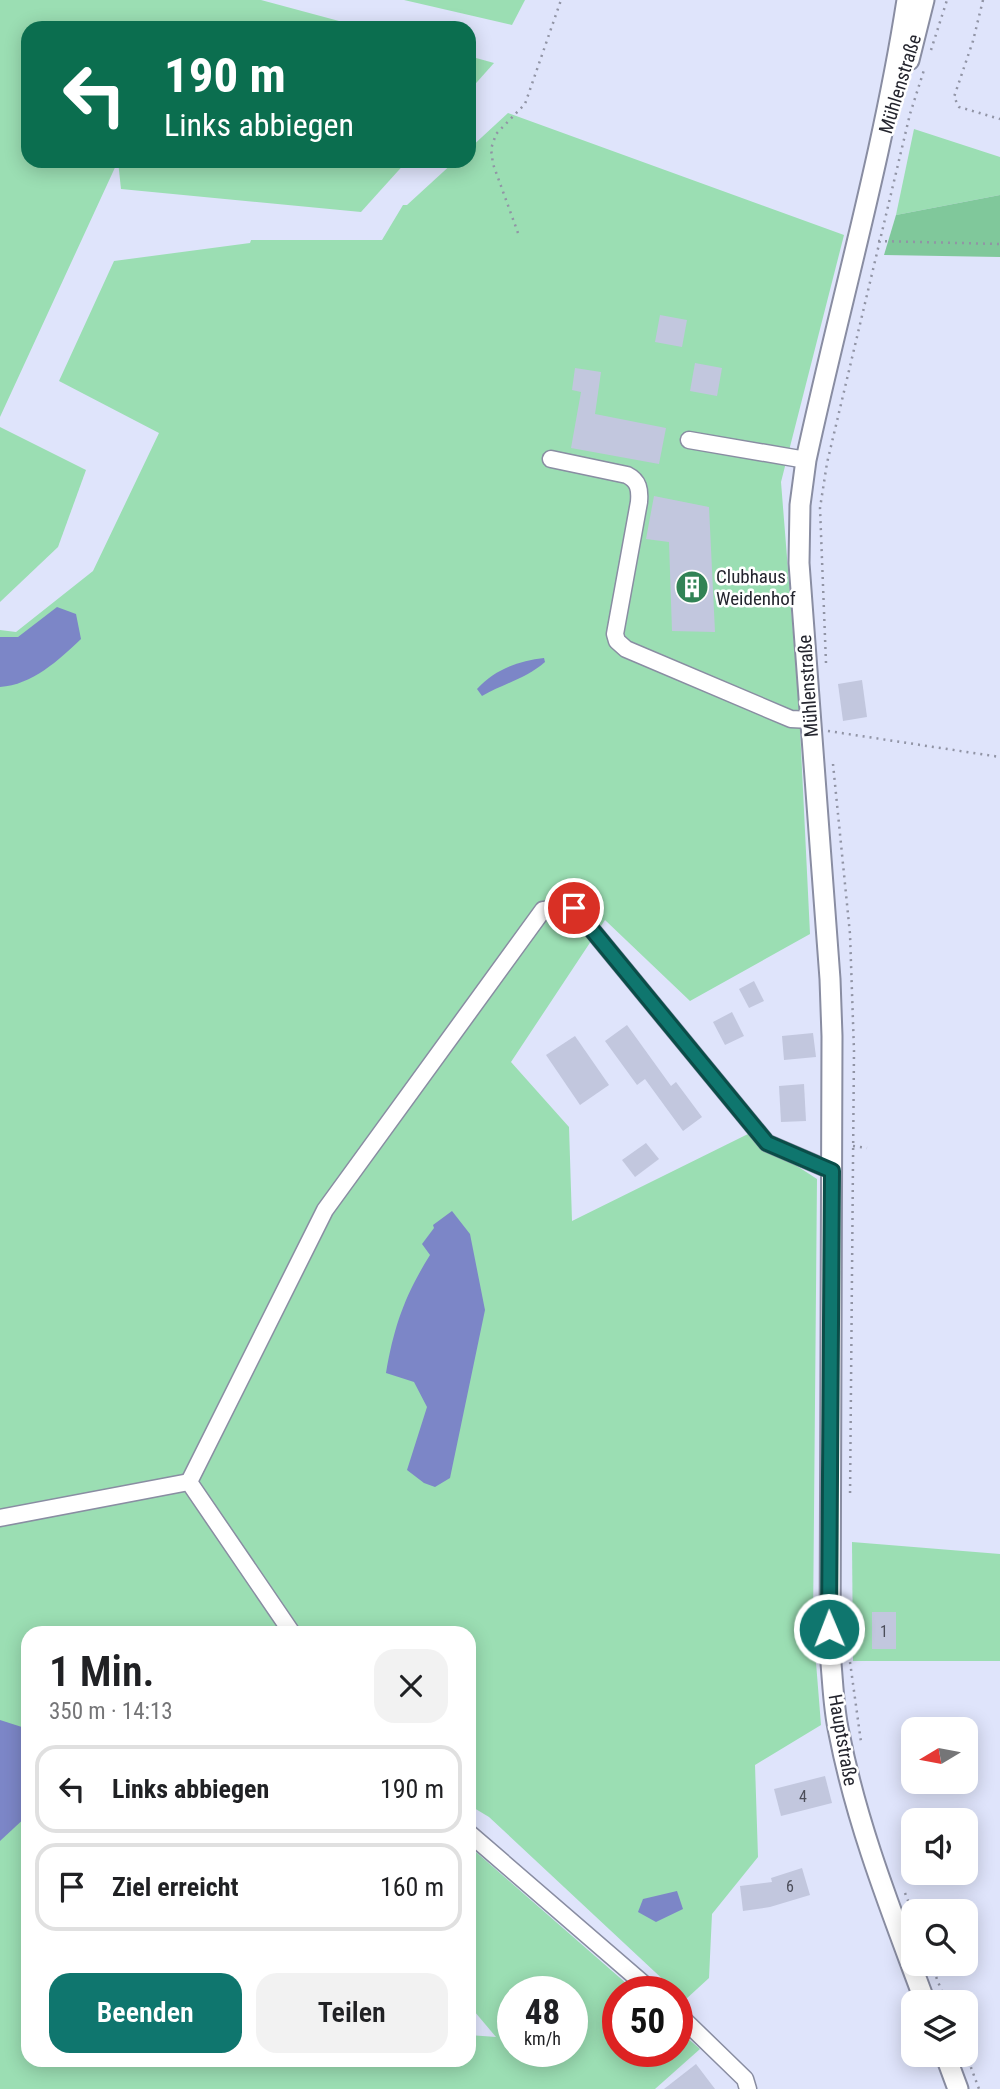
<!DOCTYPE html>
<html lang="de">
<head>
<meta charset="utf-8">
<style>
  body { margin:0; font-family:"Roboto Condensed",sans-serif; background:#f2f2f2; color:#202124; height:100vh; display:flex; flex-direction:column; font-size:26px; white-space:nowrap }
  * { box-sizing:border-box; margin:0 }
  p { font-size:23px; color:#757577 }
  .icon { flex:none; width:38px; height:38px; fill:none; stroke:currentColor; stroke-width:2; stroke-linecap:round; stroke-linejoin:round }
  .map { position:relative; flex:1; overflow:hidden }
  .details { position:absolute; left:21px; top:1626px; width:455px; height:441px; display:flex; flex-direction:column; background:#fff; border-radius:21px; box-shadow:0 4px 18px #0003 }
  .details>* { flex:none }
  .guide { position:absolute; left:21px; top:21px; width:455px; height:147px; border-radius:21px; box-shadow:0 4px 18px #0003; background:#0b6e4f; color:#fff; overflow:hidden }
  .needle { width:46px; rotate:260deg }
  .buttons { position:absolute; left:901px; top:1717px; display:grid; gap:14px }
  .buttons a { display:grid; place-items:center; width:77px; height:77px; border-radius:14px; background:#fff; box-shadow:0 4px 18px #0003; font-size:35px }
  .speed { position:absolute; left:497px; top:1976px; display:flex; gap:14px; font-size:35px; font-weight:700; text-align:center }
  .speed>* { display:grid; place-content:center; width:91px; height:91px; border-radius:50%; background:#fff; box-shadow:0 4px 18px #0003; line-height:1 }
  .speed small { font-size:18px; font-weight:400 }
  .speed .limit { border:10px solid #d22; background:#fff; color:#111 }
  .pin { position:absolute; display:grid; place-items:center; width:60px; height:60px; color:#fff; margin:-30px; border:4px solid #fff; border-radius:50%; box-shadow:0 2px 7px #0007 }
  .me { position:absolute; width:77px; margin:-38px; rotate:359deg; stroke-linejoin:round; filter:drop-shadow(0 0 5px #0008) }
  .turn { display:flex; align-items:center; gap:24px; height:147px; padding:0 28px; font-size:32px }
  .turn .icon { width:91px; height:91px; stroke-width:2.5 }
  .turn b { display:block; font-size:49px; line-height:60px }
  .round { display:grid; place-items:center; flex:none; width:74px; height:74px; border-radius:21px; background:#f2f2f2 }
  .overview { display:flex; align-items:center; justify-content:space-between; height:119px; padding:0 28px }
  h1 { font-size:42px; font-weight:600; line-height:52px }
  .button { display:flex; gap:14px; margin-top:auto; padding:14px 28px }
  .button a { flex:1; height:80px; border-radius:21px; background:#0f766e; color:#fff; font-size:28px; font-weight:600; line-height:80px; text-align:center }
  .button a+a { background:#f2f2f2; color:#202124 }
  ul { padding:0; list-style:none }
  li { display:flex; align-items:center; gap:21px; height:88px; margin:0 14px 10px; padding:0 14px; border:4px solid #e0e0e0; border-radius:21px }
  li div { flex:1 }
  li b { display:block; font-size:26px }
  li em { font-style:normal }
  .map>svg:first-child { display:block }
  .green { fill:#9bdeb3; fill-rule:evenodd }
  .forest { fill:#80c89b }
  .water { fill:#7c86c7 }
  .building { fill:#c2c7de }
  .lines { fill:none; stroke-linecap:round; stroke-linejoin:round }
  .minor-casing { stroke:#898da2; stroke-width:19 }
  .major-casing { stroke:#898da2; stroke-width:23 }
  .path { stroke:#9194a5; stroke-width:2.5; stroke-dasharray:2 5; stroke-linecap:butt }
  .minor { stroke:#fff; stroke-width:16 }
  .major { stroke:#fff; stroke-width:19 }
  .route-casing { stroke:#0a4d48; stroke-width:18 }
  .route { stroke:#0f766e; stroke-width:12 }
  .labels { text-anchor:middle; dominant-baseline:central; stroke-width:5; stroke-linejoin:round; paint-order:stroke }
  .number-label { font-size:16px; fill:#4c4e5a }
  .street-label { font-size:19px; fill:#24252e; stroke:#fff }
  .poi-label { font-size:19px; fill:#24252e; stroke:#fff; text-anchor:start }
</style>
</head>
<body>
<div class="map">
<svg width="1000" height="2089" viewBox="0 0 1000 2089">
  <rect width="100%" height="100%" fill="#dfe4fb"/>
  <g class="green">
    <polygon points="0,0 261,0 365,28 28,28 28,161 118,161 0,417"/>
    <polygon points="404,0 525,0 512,25"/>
    <polygon points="469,56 494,63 469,91"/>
    <path d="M508,113L844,235L781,482L799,708L810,934L690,1001L605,920L511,1062L569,1127L572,1221L748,1134L817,1179L813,1625L821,1725L755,1765L758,1857L712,1914L709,1978L685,2000L489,1817L469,1805V1633H28V2060H469V2035L496,2037L469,2005V1846L635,1991L618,1992V2051H677V2029L700,2049L655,2089H0V630L16,632L93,571L159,433L59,381L114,261L250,243L251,240H382L403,205H407L455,161H469V149ZM513,1992H572V2051H513Z"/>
    <polygon points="914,129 1000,157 1000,195 896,215"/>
    <polygon points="118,161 407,161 361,212 121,189"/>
    <polygon points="0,427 86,470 58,547 0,602"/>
    <polygon points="852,1542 1000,1554 1000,1661 853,1661"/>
  </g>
  <polygon class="forest" points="1000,195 1000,257 884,255 896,215"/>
  <g class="water">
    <path d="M57,607L76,614L81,639C59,660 32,685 0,687V637H18Z"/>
    <path d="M544,658L545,662C527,678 503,684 482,696L477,689C495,669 519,661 544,658Z"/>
    <path d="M452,1211L470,1234L485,1310L450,1478L435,1487L424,1483L407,1470L427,1407L414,1382L386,1373C394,1326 405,1295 430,1255L422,1244L434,1228L433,1225Z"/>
    <polygon points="0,1720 28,1729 28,1815 0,1841"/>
    <polygon points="677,1891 683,1909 656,1922 638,1912 643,1899"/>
  </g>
  <g class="building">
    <polygon points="660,315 687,320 682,347 655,342"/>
    <polygon points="695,363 722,368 717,396 690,391"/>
    <polygon points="575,368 601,372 595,414 666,428 659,464 571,448 581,392 572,390"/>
    <polygon points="654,496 709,507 715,632 672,631 669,542 646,539"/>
    <polygon points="862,680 867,717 843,721 838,684"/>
    <polygon points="754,981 764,1001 749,1008 739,989"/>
    <polygon points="732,1012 744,1036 725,1045 713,1022"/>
    <polygon points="627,1025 671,1086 676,1082 702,1117 683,1131 645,1079 637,1085 605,1041"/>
    <polygon points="813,1033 816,1057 784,1060 782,1036"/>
    <polygon points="575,1036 609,1085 580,1105 546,1055"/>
    <polygon points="804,1084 806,1121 781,1122 779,1086"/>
    <polygon points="646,1143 659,1159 635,1177 622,1160"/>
    <rect x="872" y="1612" width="24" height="37"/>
    <polygon points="825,1776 832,1803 781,1816 774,1789"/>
    <polygon points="802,1868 810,1895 770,1907 743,1911 740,1886 772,1882 771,1878"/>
    <polygon points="696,2064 715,2089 664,2089"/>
  </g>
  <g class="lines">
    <defs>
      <g id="minor">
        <polyline points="689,440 806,460"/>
        <path d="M551,459L627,475C639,481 640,490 639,502L615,634L617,641L626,649L791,719L811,720"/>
        <polyline points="189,1482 325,1210 543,910 574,908 767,1143 832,1171"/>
        <polyline points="0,1518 189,1482 292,1633"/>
        <polyline points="469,1833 653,1992"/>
        <polyline points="677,2013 745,2079 748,2089"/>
      </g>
      <g id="major">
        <path d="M907,0C883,155 839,307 806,460L800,505L799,563L830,979L832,1036L830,1653C833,1680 833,1707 839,1733C857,1826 892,1913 925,2002"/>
        <polyline points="909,60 924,0"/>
        <polyline points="945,2054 958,2089"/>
      </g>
    </defs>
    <use href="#minor" class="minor-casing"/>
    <use href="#major" class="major-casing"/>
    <g class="path">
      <polyline points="983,0 973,41 954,97 959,107 1000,119"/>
      <polyline points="931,50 947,0"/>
      <polyline points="518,233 493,164 491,149 496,134 525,104 561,0"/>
      <polyline points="878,241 1000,244"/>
      <polyline points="826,663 820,508 827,463 910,114 924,70"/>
      <polyline points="828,731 1000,757"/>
      <polyline points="833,764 850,934 854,1051 850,1498"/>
      <polyline points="853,1146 867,1148"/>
      <polyline points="850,1662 861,1742"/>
      <polyline points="905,1893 914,1916"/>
      <polyline points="931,1964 946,2002"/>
      <polyline points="966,2054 979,2089"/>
    </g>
    <use href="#minor" class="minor"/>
    <use href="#major" class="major"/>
  </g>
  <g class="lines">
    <defs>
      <polyline id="route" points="574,908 767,1143 832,1171 829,1629"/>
    </defs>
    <use href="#route" class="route-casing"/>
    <use href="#route" class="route"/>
  </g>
  <defs>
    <symbol id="building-disc" viewBox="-11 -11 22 22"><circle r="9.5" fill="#318355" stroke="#fff"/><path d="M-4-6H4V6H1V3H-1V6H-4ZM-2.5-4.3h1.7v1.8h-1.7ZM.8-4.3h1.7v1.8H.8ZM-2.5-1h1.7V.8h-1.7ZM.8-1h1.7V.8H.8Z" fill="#fff"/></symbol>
  </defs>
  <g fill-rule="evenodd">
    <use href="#building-disc" x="673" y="568" width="38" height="38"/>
  </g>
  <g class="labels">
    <g class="number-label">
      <text x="884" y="1631">1</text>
      <text x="803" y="1796">4</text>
      <text x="790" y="1886">6</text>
    </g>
    <g class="street-label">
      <text transform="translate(900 84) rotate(-73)">Mühlenstraße</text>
      <text transform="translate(808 686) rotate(-94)">Mühlenstraße</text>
      <text transform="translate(843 1740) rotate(80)">Hauptstraße</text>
    </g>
    <g class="poi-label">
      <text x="716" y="576">Clubhaus<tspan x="716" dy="22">Weidenhof</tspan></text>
    </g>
  </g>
</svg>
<div class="buttons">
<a><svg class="needle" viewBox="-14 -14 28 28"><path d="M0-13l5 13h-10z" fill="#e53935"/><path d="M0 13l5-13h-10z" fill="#757577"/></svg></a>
<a><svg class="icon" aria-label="sound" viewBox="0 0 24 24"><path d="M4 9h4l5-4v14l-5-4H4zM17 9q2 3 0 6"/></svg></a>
<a><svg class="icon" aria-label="search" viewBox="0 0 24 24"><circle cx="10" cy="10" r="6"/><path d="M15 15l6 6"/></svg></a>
<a><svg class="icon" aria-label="layers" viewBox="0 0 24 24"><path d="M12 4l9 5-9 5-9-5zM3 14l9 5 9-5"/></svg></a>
</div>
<div class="speed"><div>48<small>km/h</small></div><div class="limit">50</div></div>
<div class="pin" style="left:574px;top:908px;background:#d93025"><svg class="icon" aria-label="arrive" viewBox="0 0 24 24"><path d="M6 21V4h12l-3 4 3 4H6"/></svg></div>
<svg class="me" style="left:829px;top:1629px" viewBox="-20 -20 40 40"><circle r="17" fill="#0f766e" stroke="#fff" stroke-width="3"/><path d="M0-11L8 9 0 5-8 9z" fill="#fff"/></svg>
<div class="guide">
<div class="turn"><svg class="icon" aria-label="left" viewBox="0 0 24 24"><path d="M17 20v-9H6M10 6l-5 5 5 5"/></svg><div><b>190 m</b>Links abbiegen</div></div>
</div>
<section class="details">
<div class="overview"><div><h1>1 Min.</h1><p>350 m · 14:13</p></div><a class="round"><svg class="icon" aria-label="close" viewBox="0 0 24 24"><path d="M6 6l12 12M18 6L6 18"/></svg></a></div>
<ul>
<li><svg class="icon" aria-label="left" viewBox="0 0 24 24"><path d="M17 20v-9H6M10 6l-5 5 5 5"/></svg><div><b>Links abbiegen</b></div><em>190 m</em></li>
<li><svg class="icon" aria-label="arrive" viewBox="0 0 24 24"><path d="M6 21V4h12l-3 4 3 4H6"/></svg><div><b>Ziel erreicht</b></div><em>160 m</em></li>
</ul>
<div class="button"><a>Beenden</a><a>Teilen</a></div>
</section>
</div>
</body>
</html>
